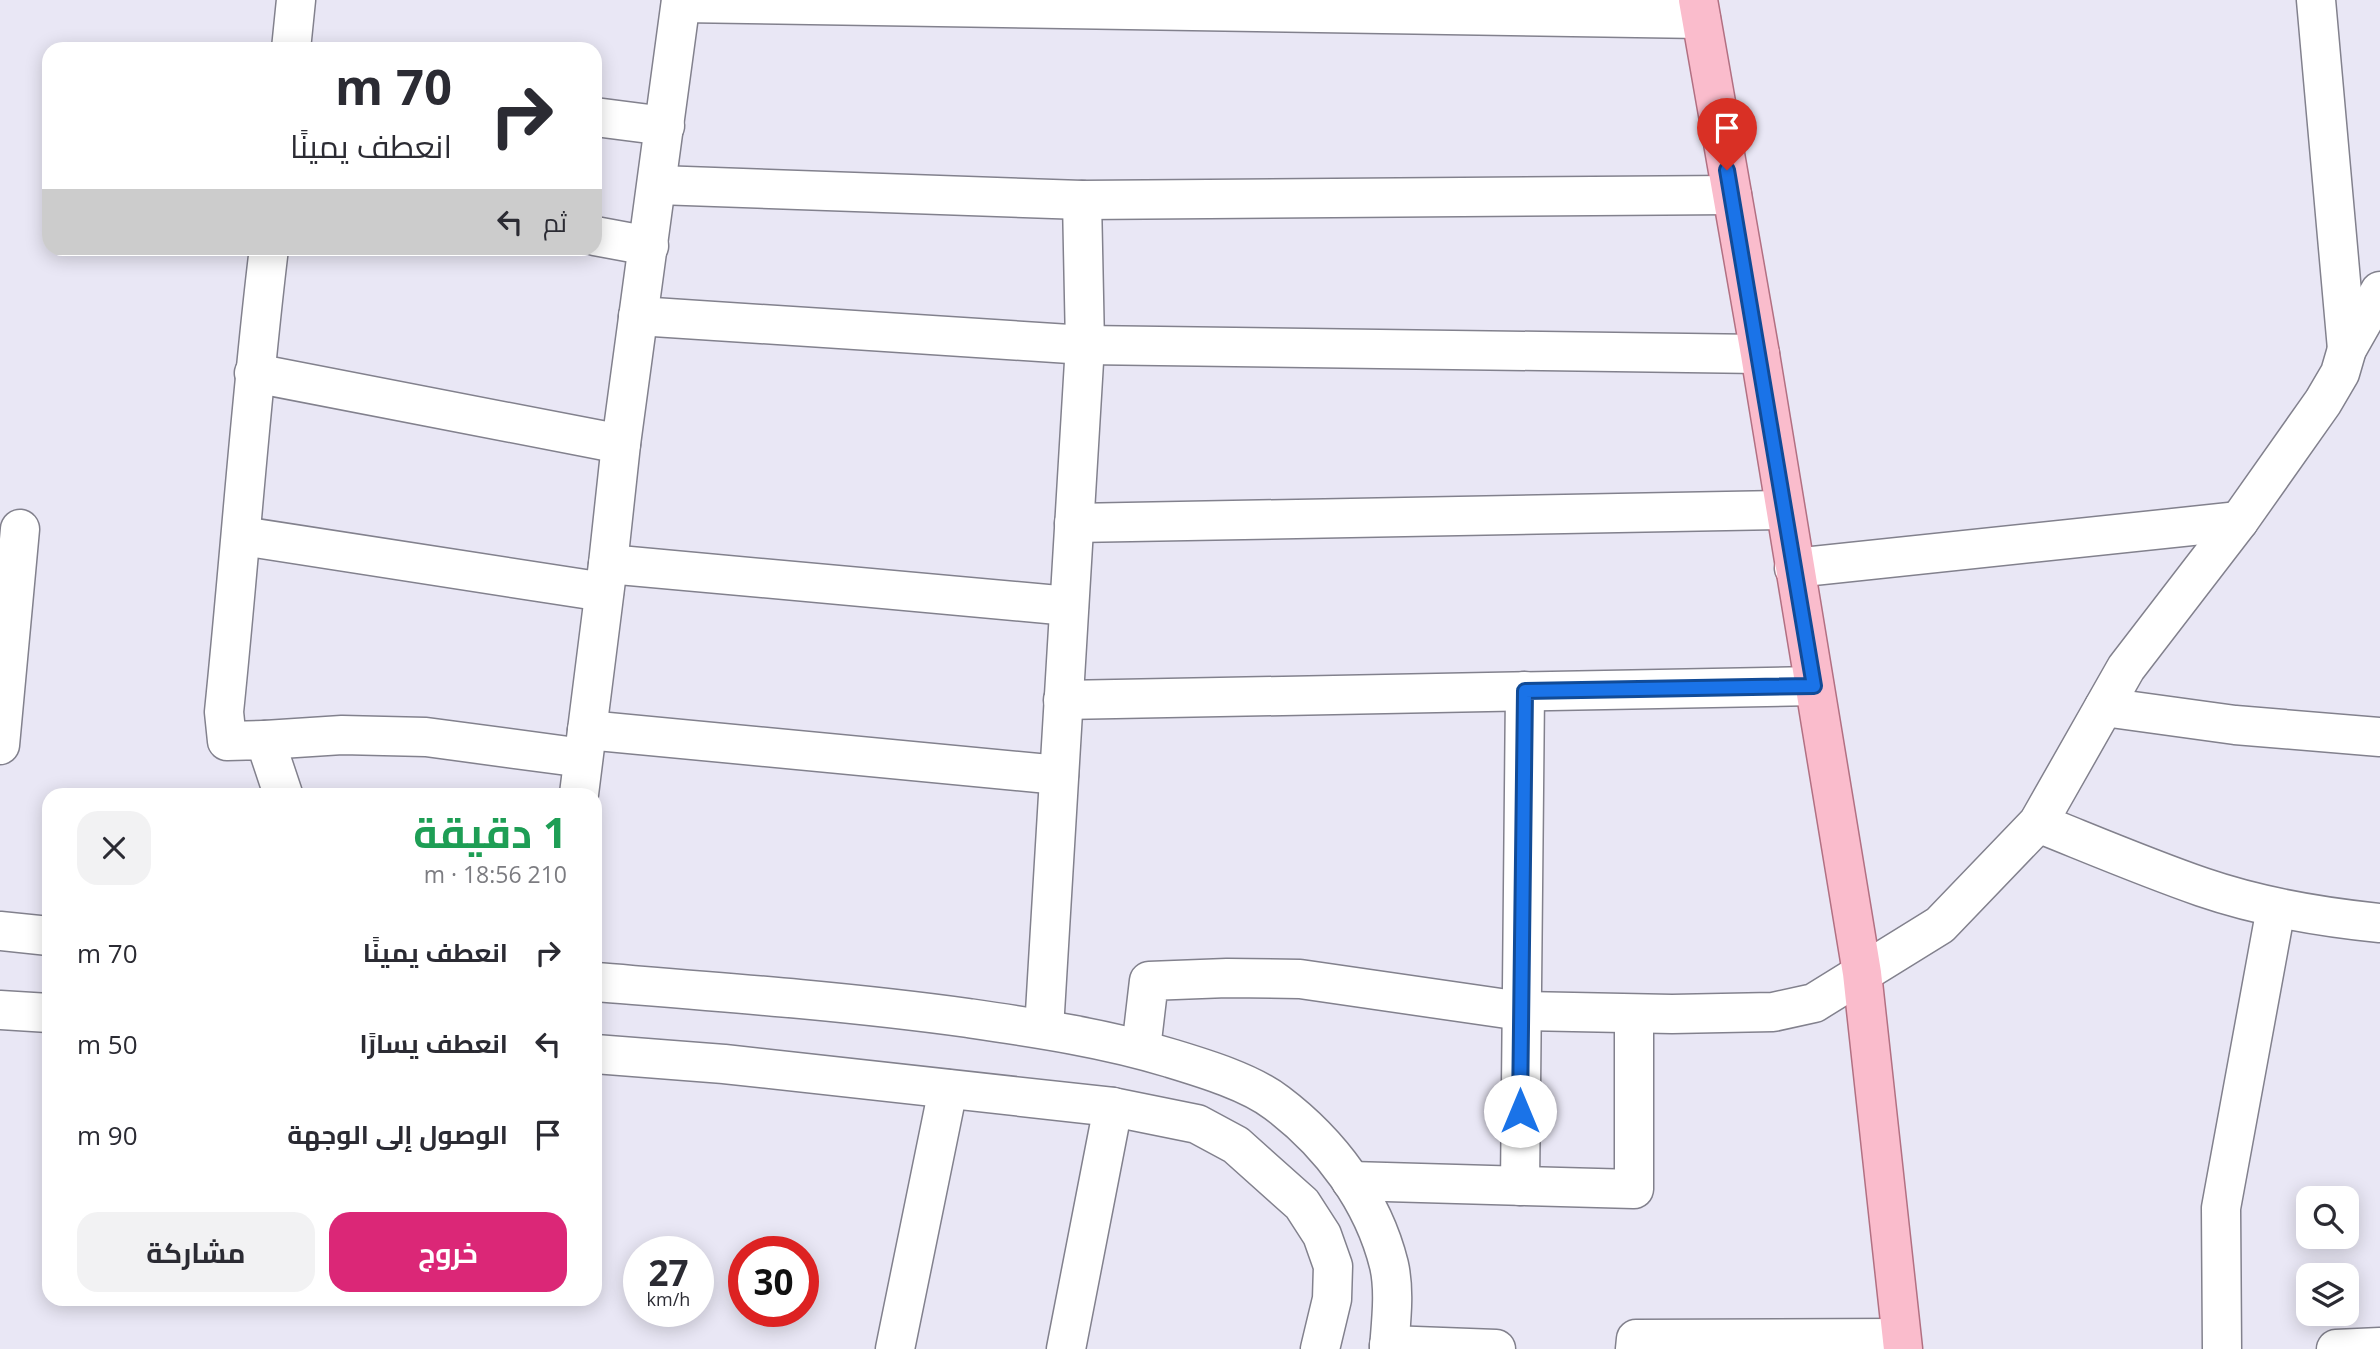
<!DOCTYPE html>
<html lang="ar">
<head>
<meta charset="utf-8">
<style>
  body { margin:0; font-family:"Open Sans",Cairo,sans-serif; background:#f2f2f3; color:#2b2b33; direction:rtl; height:100vh; display:flex; flex-direction:column; font-size:26px; white-space:nowrap }
  * { box-sizing:border-box; margin:0 }
  p { font-size:23px; color:#7c7c81 }
  .icon { flex:none; width:38px; height:38px; fill:none; stroke:currentColor; stroke-width:2; stroke-linecap:round; stroke-linejoin:round }
  .map { position:relative; flex:1; overflow:hidden; direction:ltr }
  .side { position:absolute; left:42px; top:788px; width:560px; height:518px; display:flex; flex-direction:column; background:#fff; border-radius:21px; box-shadow:0 4px 18px #0003; direction:rtl }
  .side>* { flex:none }
  .top-card { position:absolute; left:42px; top:42px; width:560px; height:214px; border-radius:21px; box-shadow:0 4px 18px #0003; direction:rtl; background:#fff; color:#2b2b33; overflow:hidden }
  .controls { position:absolute; left:2296px; top:1186px; display:grid; gap:14px }
  .controls a { display:grid; place-items:center; width:63px; height:63px; border-radius:14px; background:#fff; box-shadow:0 4px 18px #0003; font-size:35px }
  .speed { position:absolute; left:623px; top:1236px; display:flex; gap:14px; font-size:35px; font-weight:700; text-align:center }
  .speed>* { display:grid; place-content:center; width:91px; height:91px; border-radius:50%; background:#fff; box-shadow:0 4px 18px #0003; line-height:1 }
  .speed small { font-size:18px; font-weight:400 }
  .speed .limit { border:10px solid #d22; background:#fff; color:#111 }
  .pin { position:absolute; display:grid; place-items:center; width:60px; height:60px; color:#fff; margin:-72px -30px; border-radius:50% 50% 50% 0; rotate:-45deg; box-shadow:0 0 7px #0007 }
  .pin .icon { rotate:45deg }
  .me { position:absolute; width:77px; margin:-38px; rotate:0deg; stroke-linejoin:round; filter:drop-shadow(0 0 5px #0008) }
  .turn { display:flex; align-items:center; gap:24px; height:147px; padding:0 35px; font-size:32px }
  .turn .icon { width:91px; height:91px; stroke-width:2.5 }
  .turn b { display:block; font-size:49px; line-height:60px }
  .then { display:flex; align-items:center; height:66px; padding:0 35px; background:#0003; gap:14px; font-size:26px }
  .round { display:grid; place-items:center; flex:none; width:74px; height:74px; border-radius:21px; background:#f2f2f3 }
  .overview { display:flex; align-items:center; justify-content:space-between; height:119px; padding:0 35px }
  h1 { font-size:42px; font-weight:700; line-height:52px; color:#1e9e55 }
  .primary-button { display:flex; gap:14px; margin-top:auto; padding:14px 35px }
  .primary-button a { flex:1; height:80px; border-radius:21px; background:#db2777; color:#fff; font-size:28px; font-weight:700; line-height:80px; text-align:center }
  .primary-button a+a { background:#f2f2f3; color:#2b2b33 }
  ul { padding:0; list-style:none }
  li { display:flex; align-items:center; gap:21px; height:91px; padding:0 35px }
  li div { flex:1 }
  li b { display:block; font-size:26px }
  li em { font-style:normal }
  .map>svg:first-child { display:block }
  .lines { fill:none; stroke-linecap:round; stroke-linejoin:round }
  .minor-casing { stroke:#82818d; stroke-width:41 }
  .major-casing { stroke:#b27082; stroke-width:41 }
  .minor { stroke:#fff; stroke-width:38 }
  .major { stroke:#fabccc; stroke-width:38 }
  .route-casing { stroke:#114b97; stroke-width:18 }
  .route { stroke:#1a73e8; stroke-width:12 }
</style>
</head>
<body>
<div class="map">
<svg width="2380" height="1349" viewBox="0 0 2380 1349">
  <rect width="100%" height="100%" fill="#e9e7f5"/>
  <g class="lines">
    <defs>
      <g id="minor">
        <polyline points="2316,0 2347,349"/>
        <polyline points="681,3 1701,19"/>
        <polyline points="291,49 296,0"/>
        <polyline points="595,117 665,126"/>
        <polyline points="658,185 1082,200 1732,195"/>
        <polyline points="595,236 649,246"/>
        <path d="M269,248C250,403 240,557 224,712L227,741L265,740L283,794"/>
        <polyline points="638,316 1085,345 1760,354"/>
        <polyline points="254,373 621,444"/>
        <polyline points="1074,523 1784,510"/>
        <polyline points="242,536 604,592"/>
        <polyline points="608,564 1069,606"/>
        <polyline points="1794,568 2239,521"/>
        <polyline points="1063,700 1814,686"/>
        <polyline points="2104,707 2235,725 2380,737"/>
        <polyline points="587,730 1059,775"/>
        <polyline points="265,740 342,735 426,737 583,758"/>
        <polyline points="0,745 20,529"/>
        <polyline points="579,794 608,564 621,444 681,0"/>
        <path d="M2038,823C2093,845 2147,868 2202,887C2260,907 2320,917 2380,923"/>
        <polyline points="0,931 49,936"/>
        <path d="M595,982C720,992 844,1001 968,1018C1036,1028 1105,1038 1170,1058C1203,1068 1250,1082 1277,1103C1330,1143 1373,1200 1389,1265C1395,1291 1391,1322 1389,1349"/>
        <polyline points="0,1010 49,1013"/>
        <polyline points="1044,1029 1085,345 1082,200"/>
        <polyline points="1141,1049 1149,981 1227,978 1300,979 1521,1011 1672,1014 1773,1012 1814,1003 1940,925 2038,823 2126,668 2239,521 2323,402 2340,373 2347,349 2380,291"/>
        <polyline points="595,1054 724,1064 1113,1107 1197,1124 1236,1145 1302,1204 1322,1235 1333,1266 1332,1299 1320,1349"/>
        <polyline points="1351,1181 1634,1189 1634,1014"/>
        <polyline points="1520,1186 1525,691"/>
        <polyline points="1389,1345 1496,1349"/>
        <polyline points="895,1349 948,1089"/>
        <polyline points="1066,1349 1113,1107"/>
        <polyline points="1635,1349 1636,1339 1901,1338"/>
        <polyline points="2222,1349 2221,1208 2276,908"/>
        <polyline points="2336,1349 2380,1347"/>
      </g>
      <polyline id="major" points="1698,0 1760,354 1862,973 1903,1349"/>
    </defs>
    <use href="#minor" class="minor-casing"/>
    <use href="#major" class="major-casing"/>
    <use href="#minor" class="minor"/>
    <use href="#major" class="major"/>
  </g>
  <g class="lines">
    <defs>
      <polyline id="route" points="1520,1111 1525,691 1814,686 1727,170"/>
    </defs>
    <use href="#route" class="route-casing"/>
    <use href="#route" class="route"/>
  </g>
</svg>
<div class="controls">
<a><svg class="icon" aria-label="search" viewBox="0 0 24 24"><circle cx="10" cy="10" r="6"/><path d="M15 15l6 6"/></svg></a>
<a><svg class="icon" aria-label="layers" viewBox="0 0 24 24"><path d="M12 4l9 5-9 5-9-5zM3 14l9 5 9-5"/></svg></a>
</div>
<div class="speed"><div>27<small>km/h</small></div><div class="limit">30</div></div>
<div class="pin" style="left:1727px;top:170px;background:#d93025"><svg class="icon" aria-label="arrive" viewBox="0 0 24 24"><path d="M6 21V4h12l-3 4 3 4H6"/></svg></div>
<svg class="me" style="left:1520px;top:1111px" viewBox="-20 -20 40 40"><circle r="19" fill="#fff"/><path d="M0-13L10 11 0 6-10 11z" fill="#1a73e8"/></svg>
<div class="top-card">
<div class="turn"><svg class="icon" aria-label="right" viewBox="0 0 24 24"><path d="M7 20v-9h11M14 6l5 5-5 5"/></svg><div><b>70 m</b>انعطف يمينًا</div></div>
<div class="then">ثم<svg class="icon" aria-label="left" viewBox="0 0 24 24"><path d="M17 20v-9H6M10 6l-5 5 5 5"/></svg></div>
</div>
<section class="side">
<div class="overview"><div><h1>1 دقيقة</h1><p>210 m · 18:56</p></div><a class="round"><svg class="icon" aria-label="close" viewBox="0 0 24 24"><path d="M6 6l12 12M18 6L6 18"/></svg></a></div>
<ul>
<li><svg class="icon" aria-label="right" viewBox="0 0 24 24"><path d="M7 20v-9h11M14 6l5 5-5 5"/></svg><div><b>انعطف يمينًا</b></div><em>70 m</em></li>
<li><svg class="icon" aria-label="left" viewBox="0 0 24 24"><path d="M17 20v-9H6M10 6l-5 5 5 5"/></svg><div><b>انعطف يسارًا</b></div><em>50 m</em></li>
<li><svg class="icon" aria-label="arrive" viewBox="0 0 24 24"><path d="M6 21V4h12l-3 4 3 4H6"/></svg><div><b>الوصول إلى الوجهة</b></div><em>90 m</em></li>
</ul>
<div class="primary-button"><a>خروج</a><a>مشاركة</a></div>
</section>
</div>
</body>
</html>
